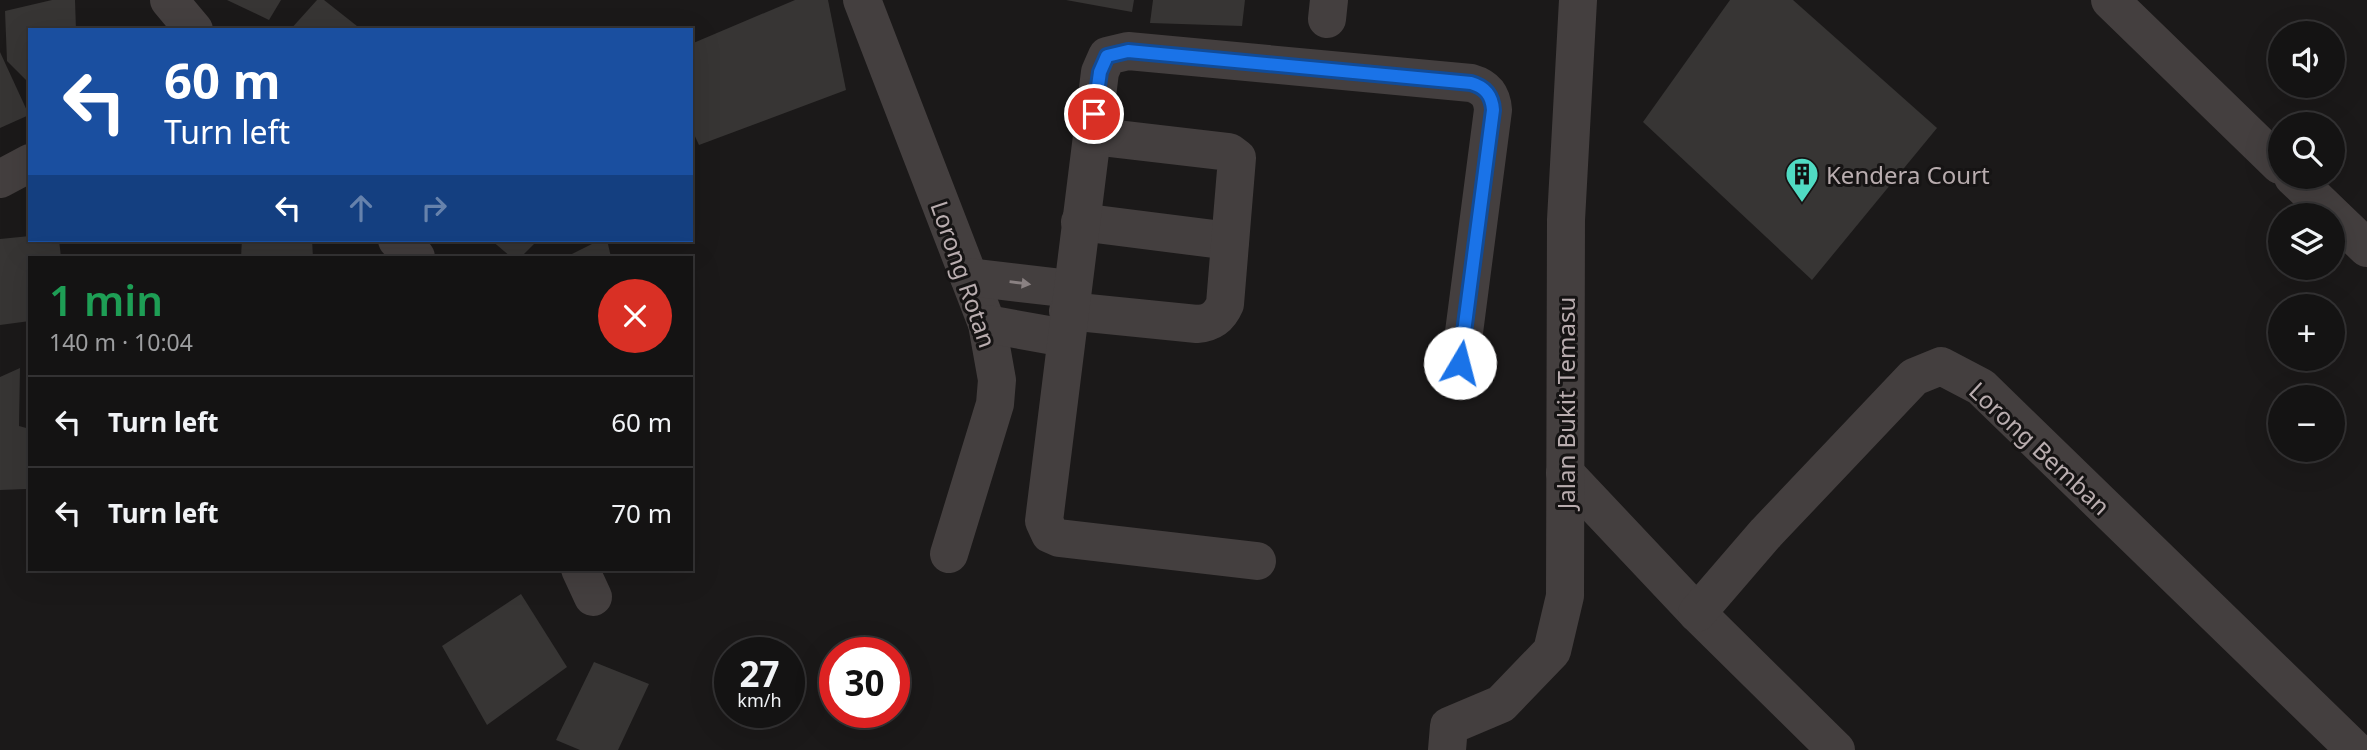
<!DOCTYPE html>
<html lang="en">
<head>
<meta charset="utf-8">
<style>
  body { margin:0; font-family:"Noto Sans",sans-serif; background:#1d1c1c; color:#f1f3f6; height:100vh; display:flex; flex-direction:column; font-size:26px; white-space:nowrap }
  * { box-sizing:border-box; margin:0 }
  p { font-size:23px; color:#9d9ea0 }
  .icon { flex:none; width:38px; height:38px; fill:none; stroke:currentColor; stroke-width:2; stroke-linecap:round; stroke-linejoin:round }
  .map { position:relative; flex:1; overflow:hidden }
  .drawer { position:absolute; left:28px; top:256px; width:665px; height:315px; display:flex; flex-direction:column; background:#141313; border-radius:0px; box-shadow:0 7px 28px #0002,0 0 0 2px #333233 }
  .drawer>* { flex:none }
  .banner { position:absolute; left:28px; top:28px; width:665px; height:214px; border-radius:0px; box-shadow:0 7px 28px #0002,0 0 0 2px #333233; background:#1a4fa0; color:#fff; overflow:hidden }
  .tools { position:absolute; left:2268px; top:21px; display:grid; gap:14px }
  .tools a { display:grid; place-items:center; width:77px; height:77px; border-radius:50%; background:#141313; box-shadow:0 7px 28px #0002,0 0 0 2px #333233; font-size:35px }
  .speed { position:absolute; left:714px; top:637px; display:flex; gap:14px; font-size:35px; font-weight:700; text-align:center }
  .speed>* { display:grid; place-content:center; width:91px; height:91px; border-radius:50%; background:#141313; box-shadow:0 7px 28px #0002,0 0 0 2px #333233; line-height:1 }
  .speed small { font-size:18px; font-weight:400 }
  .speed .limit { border:10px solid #d22; background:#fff; color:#111 }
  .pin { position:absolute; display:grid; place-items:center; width:60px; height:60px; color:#fff; margin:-30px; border:4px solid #fff; border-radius:50%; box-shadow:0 2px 7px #0007 }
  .me { position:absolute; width:77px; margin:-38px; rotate:8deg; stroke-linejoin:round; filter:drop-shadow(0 0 5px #0008) }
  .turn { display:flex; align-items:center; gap:24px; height:147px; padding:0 21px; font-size:32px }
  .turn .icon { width:91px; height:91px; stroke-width:2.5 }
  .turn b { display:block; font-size:49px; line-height:60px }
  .lanes { display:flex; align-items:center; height:66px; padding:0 21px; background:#0003; justify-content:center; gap:35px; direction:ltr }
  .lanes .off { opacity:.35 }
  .round { display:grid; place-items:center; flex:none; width:74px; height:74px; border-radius:37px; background:#1d1c1c }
  .summary { display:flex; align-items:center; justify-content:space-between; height:119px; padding:0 21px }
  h1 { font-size:42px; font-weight:600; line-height:52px; color:#1e9e55 }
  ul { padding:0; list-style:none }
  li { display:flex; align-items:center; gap:21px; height:91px; padding:0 21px; border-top:2px solid #333233 }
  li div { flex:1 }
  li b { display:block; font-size:26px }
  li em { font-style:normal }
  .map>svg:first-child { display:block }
  .building { fill:#373534 }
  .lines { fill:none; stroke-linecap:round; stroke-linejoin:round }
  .minor { stroke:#443f3f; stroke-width:38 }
  .oneway { fill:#8a8182 }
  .route-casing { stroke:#114b97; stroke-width:18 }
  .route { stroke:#1a73e8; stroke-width:12 }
  .labels { text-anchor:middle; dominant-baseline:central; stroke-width:6; stroke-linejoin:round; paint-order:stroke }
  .poi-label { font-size:24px; fill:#b9adaf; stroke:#161414; text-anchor:start }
  .street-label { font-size:24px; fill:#b9adaf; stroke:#161414 }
</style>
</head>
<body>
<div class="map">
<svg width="2367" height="750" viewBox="0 0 2367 750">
  <rect width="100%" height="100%" fill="#1b1919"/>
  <g class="building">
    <polygon points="52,0 75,0 76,30 30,30 30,84 7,61 5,11"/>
    <polygon points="227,0 281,0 269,20"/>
    <polygon points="317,0 324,0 362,30 290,30"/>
    <polygon points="795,0 828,0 846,90 699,145 691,128 691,44"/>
    <polygon points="1066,0 1134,0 1132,12"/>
    <polygon points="1153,0 1245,0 1242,26 1150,23"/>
    <polygon points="1730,0 1793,0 1937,128 1812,280 1643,122"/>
    <polygon points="0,52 29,115 0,128"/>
    <polygon points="30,236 30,240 59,240 61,257 30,257 30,321 0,325 0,239"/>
    <polygon points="242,240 312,240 313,257 241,257"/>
    <polygon points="491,240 538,240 521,257 511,257"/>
    <polygon points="600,240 607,240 611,257 566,257"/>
    <polygon points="20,368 19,426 30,429 30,469 26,489 0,490 0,377"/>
    <polygon points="521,594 567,667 487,725 442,646"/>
    <polygon points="594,662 649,684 618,750 580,750 556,740"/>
  </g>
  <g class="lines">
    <g class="minor">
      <polyline points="169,0 194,30"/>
      <polyline points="862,0 987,324 997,380 995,404 949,554"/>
      <polyline points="2110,0 2280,165"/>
      <polyline points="1327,19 1329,0"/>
      <polyline points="2293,177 2367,248"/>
      <polyline points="0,179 30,163"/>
      <polyline points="1080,222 1230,241"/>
      <polyline points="397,240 416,257"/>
      <polyline points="969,277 1071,289"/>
      <path d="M1068,311L1197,324C1211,323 1219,318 1225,304L1237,158L1229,152L1092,136"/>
      <polyline points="987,324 1065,338"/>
      <polyline points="1565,473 1697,613 1836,750"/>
      <path d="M1257,561L1059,538L1050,534L1044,521L1100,72L1107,56L1128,51L1471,83C1485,87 1492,95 1493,110L1460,363"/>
      <polyline points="580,569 593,597"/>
      <polyline points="1697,613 1766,533 1914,377 1941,366 1981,387 2355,750"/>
      <polyline points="1447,750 1449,726 1501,704 1552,651 1565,596 1566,220 1578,0"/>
    </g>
  </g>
  <defs><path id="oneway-solid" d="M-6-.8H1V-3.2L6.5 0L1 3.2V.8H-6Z" transform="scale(1.75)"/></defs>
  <use class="oneway" href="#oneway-solid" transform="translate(1020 283) rotate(7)"/>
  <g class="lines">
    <defs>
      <path id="route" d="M1094,114L1100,72L1107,56L1128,51L1471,83C1485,87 1492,95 1493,110L1460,363"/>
    </defs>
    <use href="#route" class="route-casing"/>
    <use href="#route" class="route"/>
  </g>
  <defs>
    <symbol id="building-pin" viewBox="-11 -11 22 30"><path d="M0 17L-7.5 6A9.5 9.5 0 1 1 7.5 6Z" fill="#50dbc3" stroke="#161414"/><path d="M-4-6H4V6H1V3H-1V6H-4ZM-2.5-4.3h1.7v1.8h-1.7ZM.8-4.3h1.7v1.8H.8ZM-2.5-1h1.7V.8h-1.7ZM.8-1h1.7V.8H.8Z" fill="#111"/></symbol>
  </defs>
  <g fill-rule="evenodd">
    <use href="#building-pin" x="1783" y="155" width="38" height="52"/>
  </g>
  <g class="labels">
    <g class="poi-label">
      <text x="1826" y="174">Kendera Court</text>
    </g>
    <g class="street-label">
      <text transform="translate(964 274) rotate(71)">Lorong Rotan</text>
      <text transform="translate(1565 403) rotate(-90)">Jalan Bukit Temasu</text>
      <text transform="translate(2040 448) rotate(43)">Lorong Bemban</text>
    </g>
  </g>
</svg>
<div class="tools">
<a><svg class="icon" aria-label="sound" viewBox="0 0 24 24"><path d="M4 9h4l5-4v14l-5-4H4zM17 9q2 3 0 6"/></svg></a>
<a><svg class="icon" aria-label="search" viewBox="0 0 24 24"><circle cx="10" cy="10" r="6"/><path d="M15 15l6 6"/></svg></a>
<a><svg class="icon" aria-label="layers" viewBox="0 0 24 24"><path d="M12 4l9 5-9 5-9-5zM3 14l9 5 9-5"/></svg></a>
<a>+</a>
<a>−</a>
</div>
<div class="speed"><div>27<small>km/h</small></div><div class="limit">30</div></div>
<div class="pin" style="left:1094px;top:114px;background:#d93025"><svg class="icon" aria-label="arrive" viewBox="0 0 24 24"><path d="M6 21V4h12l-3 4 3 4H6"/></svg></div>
<svg class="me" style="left:1460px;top:363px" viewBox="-20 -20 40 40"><circle r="19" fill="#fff"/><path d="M0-13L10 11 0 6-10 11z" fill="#1a73e8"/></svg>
<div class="banner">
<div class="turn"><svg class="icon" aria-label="left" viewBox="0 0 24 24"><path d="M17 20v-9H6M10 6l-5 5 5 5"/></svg><div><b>60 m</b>Turn left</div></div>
<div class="lanes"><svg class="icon" aria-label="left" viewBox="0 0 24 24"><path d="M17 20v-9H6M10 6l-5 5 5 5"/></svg><svg class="icon off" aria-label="ahead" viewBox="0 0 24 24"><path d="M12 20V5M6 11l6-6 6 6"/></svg><svg class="icon off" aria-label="right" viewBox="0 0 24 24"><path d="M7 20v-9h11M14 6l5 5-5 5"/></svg></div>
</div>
<section class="drawer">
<div class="summary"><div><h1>1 min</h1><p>140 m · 10:04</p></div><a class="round" style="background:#d93025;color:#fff"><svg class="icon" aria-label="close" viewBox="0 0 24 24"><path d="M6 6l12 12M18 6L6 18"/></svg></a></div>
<ul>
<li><svg class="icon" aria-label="left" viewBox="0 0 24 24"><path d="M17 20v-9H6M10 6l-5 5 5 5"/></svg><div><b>Turn left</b></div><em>60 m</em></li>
<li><svg class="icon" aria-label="left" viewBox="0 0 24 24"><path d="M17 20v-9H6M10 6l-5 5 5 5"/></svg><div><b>Turn left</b></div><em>70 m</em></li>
</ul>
</section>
</div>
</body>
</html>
